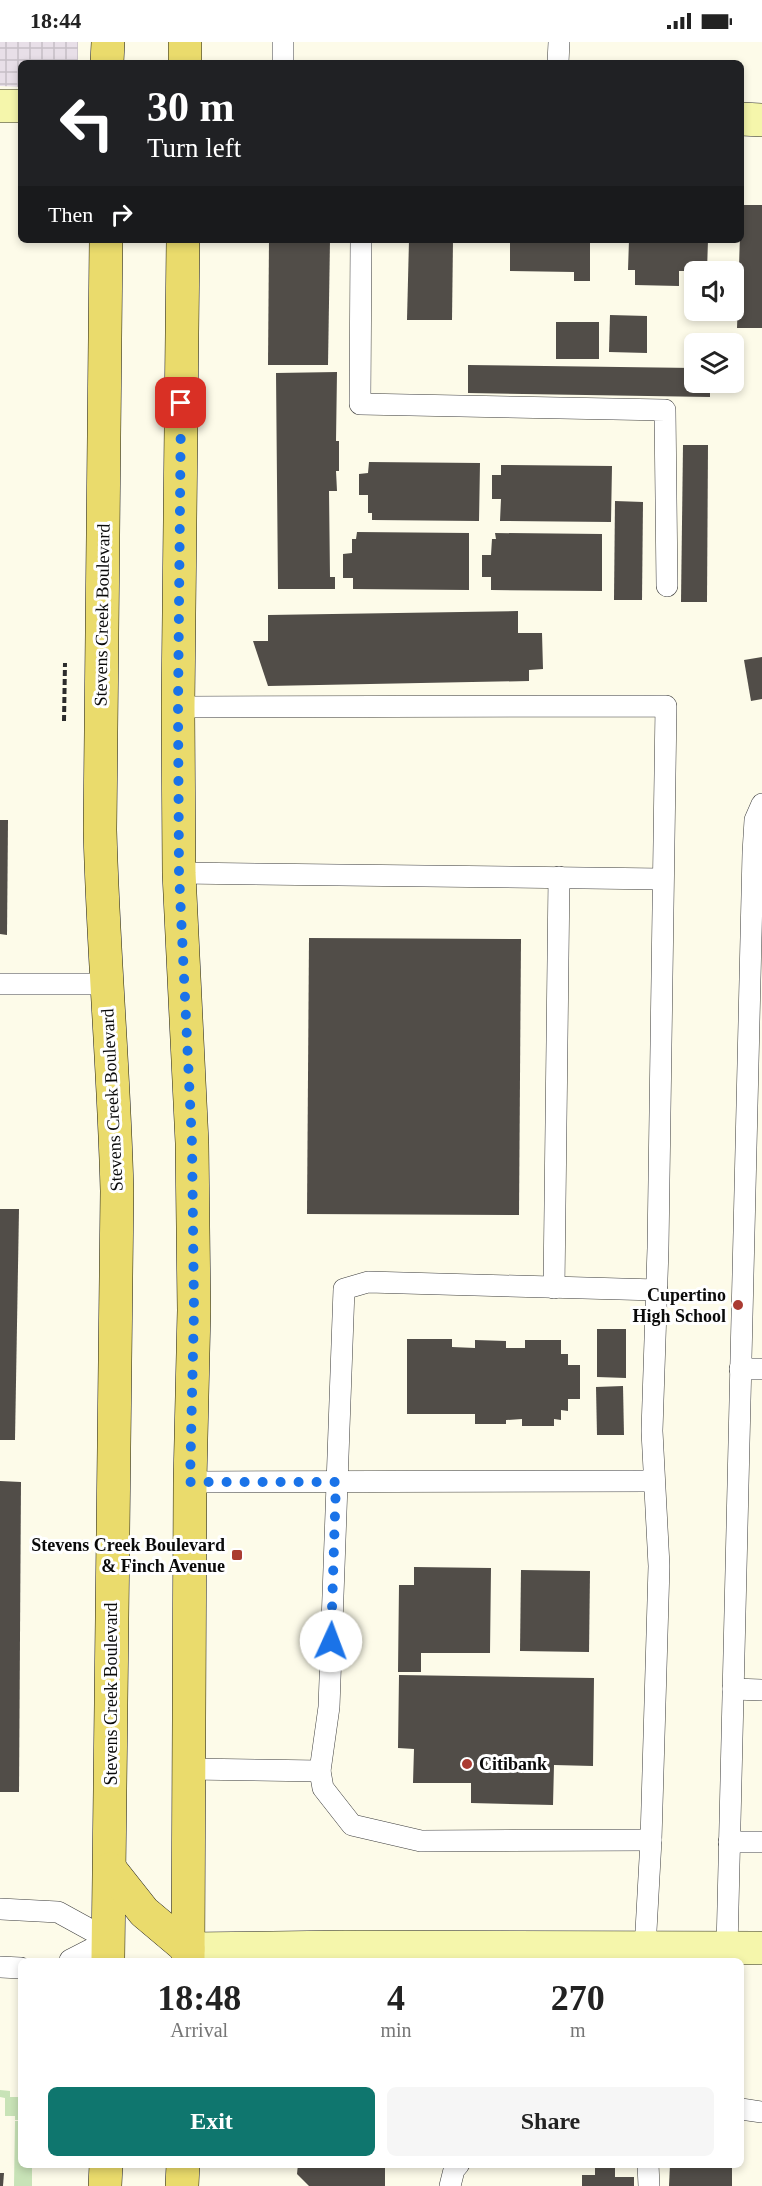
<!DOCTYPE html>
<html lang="en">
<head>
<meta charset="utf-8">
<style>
  body { margin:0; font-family:Georgia,serif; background:#f6f6f6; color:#222; height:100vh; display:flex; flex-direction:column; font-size:22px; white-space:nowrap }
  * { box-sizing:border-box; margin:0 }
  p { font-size:20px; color:#767676 }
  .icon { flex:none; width:33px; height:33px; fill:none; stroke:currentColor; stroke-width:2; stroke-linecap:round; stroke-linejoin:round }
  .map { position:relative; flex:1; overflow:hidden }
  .side { position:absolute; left:18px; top:1916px; width:726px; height:210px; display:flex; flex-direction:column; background:#fff; border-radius:9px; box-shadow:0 3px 9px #0003 }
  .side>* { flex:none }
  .banner { position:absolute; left:18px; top:18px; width:726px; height:183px; border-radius:9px; box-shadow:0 3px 9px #0003; background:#202124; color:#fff; overflow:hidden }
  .fabs { position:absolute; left:684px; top:219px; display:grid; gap:12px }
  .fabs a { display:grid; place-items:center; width:60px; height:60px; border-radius:9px; background:#fff; box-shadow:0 3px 9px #0003; font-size:30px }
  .pin { position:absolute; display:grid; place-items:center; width:51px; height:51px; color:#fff; margin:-26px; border-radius:12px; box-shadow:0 3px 9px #0006 }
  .me { position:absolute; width:66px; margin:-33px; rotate:2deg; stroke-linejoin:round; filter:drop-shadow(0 0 4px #0008) }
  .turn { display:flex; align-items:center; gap:21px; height:126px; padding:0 30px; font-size:27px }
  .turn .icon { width:78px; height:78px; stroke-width:2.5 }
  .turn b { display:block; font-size:42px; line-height:51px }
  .then { display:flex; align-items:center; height:57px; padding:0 30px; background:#0003; gap:12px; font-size:22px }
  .eta { display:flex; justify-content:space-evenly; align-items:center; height:102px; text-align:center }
  .eta b { font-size:36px; font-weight:600; line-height:42px }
  .button { display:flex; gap:12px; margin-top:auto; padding:12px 30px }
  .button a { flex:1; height:69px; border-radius:9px; background:#0f766e; color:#fff; font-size:24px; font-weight:600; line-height:69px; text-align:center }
  .button a+a { background:#f6f6f6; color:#222 }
  .status { display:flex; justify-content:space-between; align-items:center; height:42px; padding:0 30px; background:#fff; direction:ltr }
  .status svg { height:16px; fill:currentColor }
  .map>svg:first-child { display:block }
  .industrial { fill:url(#industrial-grid) }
  .grass { fill:#c8e3b7 }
  .building { fill:#514d48 }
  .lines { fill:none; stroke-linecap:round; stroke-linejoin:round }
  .lane-casing { stroke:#3d3d3d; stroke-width:22 }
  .secondary-casing { stroke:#2c2c2c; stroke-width:34 }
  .primary-casing { stroke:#1b1b1b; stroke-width:34 }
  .path { stroke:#2c2c2c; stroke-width:4; stroke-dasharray:6 3; stroke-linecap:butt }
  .lane { stroke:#fff; stroke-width:21 }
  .secondary { stroke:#f5f6ab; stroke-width:33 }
  .primary { stroke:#eadb6c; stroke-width:33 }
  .route { stroke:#1a73e8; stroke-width:10; stroke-dasharray:0 18 }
  .poi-dot { fill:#aa3b32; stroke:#fff; stroke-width:2 }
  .labels { text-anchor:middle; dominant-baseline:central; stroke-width:6; stroke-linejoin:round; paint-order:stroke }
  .street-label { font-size:18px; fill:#0a0a0a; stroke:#fff }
  .poi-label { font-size:18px; font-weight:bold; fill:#0a0a0a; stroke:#fff; text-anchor:end }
</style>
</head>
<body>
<div class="status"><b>18:44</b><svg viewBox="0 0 49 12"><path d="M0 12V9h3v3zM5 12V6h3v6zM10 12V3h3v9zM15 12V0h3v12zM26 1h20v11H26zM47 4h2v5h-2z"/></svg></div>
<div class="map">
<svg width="762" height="2144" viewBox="0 0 762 2144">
  <defs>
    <pattern id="industrial-grid" width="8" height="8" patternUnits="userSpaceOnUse" patternTransform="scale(1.5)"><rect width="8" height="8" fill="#e8dfe8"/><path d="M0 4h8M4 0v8" fill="none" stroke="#c6bec6"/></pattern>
  </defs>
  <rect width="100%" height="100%" fill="#fdfbe9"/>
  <polygon class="industrial" points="0,0 78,0 78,21 21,21 21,45 0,44"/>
  <g class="grass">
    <polygon points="0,2048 10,2049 10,2055 20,2055 21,2078 15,2078 15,2074 5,2074 5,2056 0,2055"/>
    <polygon points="15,2079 21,2079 21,2122 32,2123 32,2144 14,2144"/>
  </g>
  <g class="building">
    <polygon points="741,163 762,163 762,286 737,286"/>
    <polygon points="269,198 330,198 328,323 268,323"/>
    <polygon points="409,198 453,198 452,278 407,278"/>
    <polygon points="510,198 590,198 590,239 574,239 574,230 510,229"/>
    <polygon points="629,198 708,198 707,229 679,229 679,244 635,243 635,228 628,228"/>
    <polygon points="610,273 647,274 647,311 609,310"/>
    <rect x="556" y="280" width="43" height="37"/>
    <polygon points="468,323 694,326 694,340 710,340 710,355 468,351"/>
    <polygon points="337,330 336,399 339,399 339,429 336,429 337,449 329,449 330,535 335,535 335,547 278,547 276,331"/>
    <polygon points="683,403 708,403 707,560 681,560"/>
    <polygon points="369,420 480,421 479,479 372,478 372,471 368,471 368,453 359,453 359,432 368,431"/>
    <polygon points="501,423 612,424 611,480 500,479 501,457 492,457 492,433 501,433"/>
    <polygon points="615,459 643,460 642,558 614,558"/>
    <polygon points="357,490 469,491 469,548 353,547 353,536 343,536 343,512 352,511 352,497 356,497"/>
    <polygon points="495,491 602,492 602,549 491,548 491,535 482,535 482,513 491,513 492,497 496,497"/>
    <polygon points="518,569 518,591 542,591 543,627 529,628 529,639 268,644 253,599 268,599 268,573"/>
    <polygon points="762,615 762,657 751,659 744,618"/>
    <polygon points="0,778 8,778 7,893 0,892"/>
    <polygon points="309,896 521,897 519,1173 307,1172"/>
    <polygon points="0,1167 19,1167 15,1398 0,1398"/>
    <polygon points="597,1287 626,1287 626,1336 597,1335"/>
    <polygon points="407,1297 452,1297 452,1305 475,1306 475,1298 506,1299 506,1306 525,1306 525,1298 561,1298 561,1312 568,1312 568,1323 580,1323 580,1357 568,1357 568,1369 561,1368 561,1378 554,1377 554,1384 522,1384 522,1377 506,1378 506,1382 475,1382 475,1372 407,1372"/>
    <polygon points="623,1344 624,1393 597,1393 596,1345"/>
    <polygon points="0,1439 21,1440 19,1750 0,1750"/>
    <polygon points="414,1525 491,1526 490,1611 421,1611 421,1630 398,1630 399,1543 414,1543"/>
    <polygon points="521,1528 590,1529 589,1610 520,1609"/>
    <polygon points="399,1633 594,1636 593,1724 554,1723 553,1763 471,1761 471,1741 413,1741 414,1707 398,1706"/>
    <polygon points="298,2122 385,2122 385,2144 309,2144 297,2132"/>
    <polygon points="670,2122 732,2122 732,2144 669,2144"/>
    <polygon points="595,2126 615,2126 615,2135 634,2135 634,2144 582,2144 582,2133 595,2133"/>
    <polygon points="0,2131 4,2131 3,2144 0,2144"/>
  </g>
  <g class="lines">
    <defs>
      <g id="lane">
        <polyline points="283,21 283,0"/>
        <polyline points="558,21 559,0"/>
        <polyline points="361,198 360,362 665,368 667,544"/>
        <polyline points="178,665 666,664 658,1206 652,1389 659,1524 651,1798 645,1907"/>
        <polyline points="179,831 662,837"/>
        <polyline points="0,942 107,942"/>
        <polyline points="554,1246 559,835"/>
        <polyline points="740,1327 762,1327"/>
        <polyline points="190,1440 654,1439"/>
        <polyline points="733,1647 762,1648"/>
        <polyline points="189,1727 320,1729"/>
        <polyline points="651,1798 421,1799 352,1783 323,1746 320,1729 329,1665 344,1247 368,1240 657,1248"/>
        <polyline points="729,1800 762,1800"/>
        <polyline points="0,1867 58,1870 109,1898"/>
        <polyline points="727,1907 753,811 755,778 762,762"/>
        <polyline points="70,1918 109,1898"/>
        <polyline points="0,1925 21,1926"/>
        <polyline points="741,2067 762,2070"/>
        <polyline points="648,2122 649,2144"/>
        <polyline points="450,2144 454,2128 459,2122"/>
      </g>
      <g id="secondary">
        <polyline points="0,64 21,64"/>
        <polyline points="741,77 762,78"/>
        <polyline points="188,1907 345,1905 762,1906"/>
      </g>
      <g id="primary">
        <polyline points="107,21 108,0"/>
        <polyline points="185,21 185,0"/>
        <path d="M106,198L100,788C103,908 114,1029 117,1149L108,1918"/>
        <polyline points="183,198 178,665 179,831 192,1101 194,1268 190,1440 188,1918"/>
        <polyline points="110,1827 144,1870 188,1907"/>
        <polyline points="105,2144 106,2122"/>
        <polyline points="182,2144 183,2122"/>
      </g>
    </defs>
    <use href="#lane" class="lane-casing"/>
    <use href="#secondary" class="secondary-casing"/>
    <use href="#primary" class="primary-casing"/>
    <polyline class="path" points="64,679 65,621"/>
    <use href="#lane" class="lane"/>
    <use href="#secondary" class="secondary"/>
    <use href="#primary" class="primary"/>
  </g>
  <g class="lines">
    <polyline class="route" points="181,361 178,665 179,831 192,1101 194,1268 190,1440 336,1440 331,1599"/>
  </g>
  <g class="poi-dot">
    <circle cx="738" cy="1263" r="6"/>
    <rect x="231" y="1507" width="12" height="12" rx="3"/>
    <circle cx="467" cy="1722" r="6"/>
  </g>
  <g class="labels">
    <g class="street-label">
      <text transform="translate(102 573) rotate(-89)">Stevens Creek Boulevard</text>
      <text transform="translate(112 1058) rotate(-93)">Stevens Creek Boulevard</text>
      <text transform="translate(111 1652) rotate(-90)">Stevens Creek Boulevard</text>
    </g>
    <g class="poi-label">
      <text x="726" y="1253">Cupertino<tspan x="726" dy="21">High School</tspan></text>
      <text x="225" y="1503">Stevens Creek Boulevard<tspan x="225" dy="21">&amp; Finch Avenue</tspan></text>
      <text x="479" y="1722" text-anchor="start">Citibank</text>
    </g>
  </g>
</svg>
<div class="fabs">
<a><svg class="icon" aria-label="sound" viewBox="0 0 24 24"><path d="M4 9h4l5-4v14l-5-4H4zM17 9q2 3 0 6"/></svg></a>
<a><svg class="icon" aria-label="layers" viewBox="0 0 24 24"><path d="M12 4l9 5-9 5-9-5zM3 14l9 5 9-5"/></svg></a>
</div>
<div class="pin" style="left:181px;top:361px;background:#d93025"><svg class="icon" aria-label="arrive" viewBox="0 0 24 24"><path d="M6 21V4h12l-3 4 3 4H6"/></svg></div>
<svg class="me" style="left:331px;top:1599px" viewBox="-20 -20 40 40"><circle r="19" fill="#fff"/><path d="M0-13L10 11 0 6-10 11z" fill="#1a73e8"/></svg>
<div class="banner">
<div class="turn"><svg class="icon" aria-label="left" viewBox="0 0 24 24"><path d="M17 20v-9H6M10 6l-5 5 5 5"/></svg><div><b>30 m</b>Turn left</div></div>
<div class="then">Then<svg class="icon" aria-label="right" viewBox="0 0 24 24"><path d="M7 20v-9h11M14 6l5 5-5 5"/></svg></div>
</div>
<section class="side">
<div class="eta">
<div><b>18:48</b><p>Arrival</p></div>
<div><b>4</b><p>min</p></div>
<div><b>270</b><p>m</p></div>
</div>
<div class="button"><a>Exit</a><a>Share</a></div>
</section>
</div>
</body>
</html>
